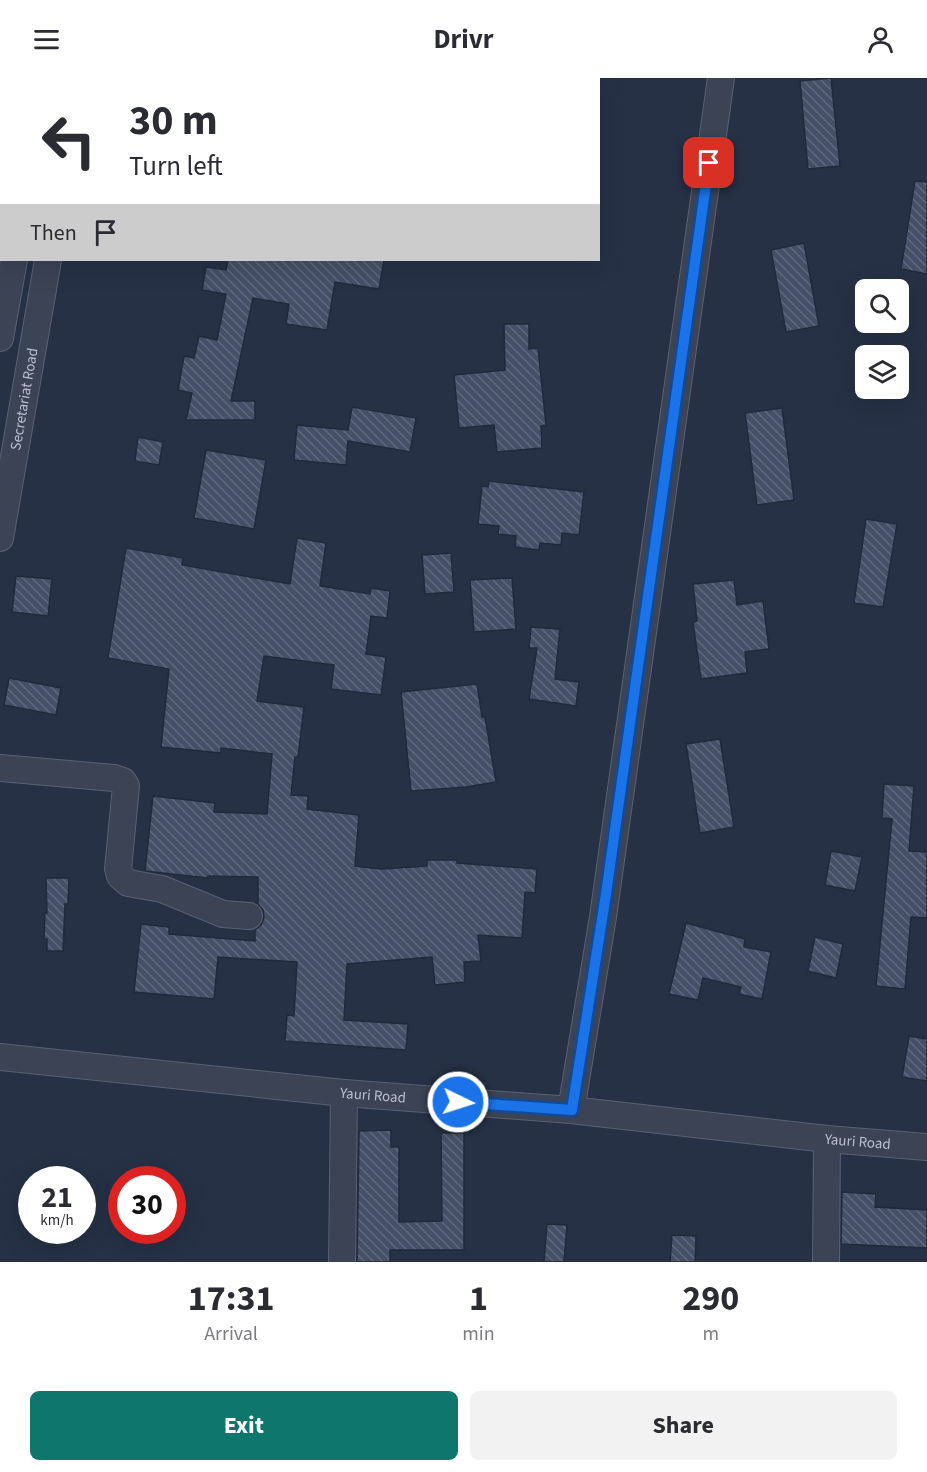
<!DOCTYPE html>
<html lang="en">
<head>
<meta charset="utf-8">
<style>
  body { margin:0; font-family:"Source Sans 3",sans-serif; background:#f2f2f3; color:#2b2b33; height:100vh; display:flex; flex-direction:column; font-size:22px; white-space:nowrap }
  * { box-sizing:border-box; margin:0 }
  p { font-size:20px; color:#7c7c81 }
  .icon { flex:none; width:33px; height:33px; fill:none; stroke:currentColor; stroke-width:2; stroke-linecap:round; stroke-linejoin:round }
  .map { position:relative; height:1184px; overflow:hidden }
  .side { display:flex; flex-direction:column; background:#fff; flex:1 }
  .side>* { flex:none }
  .banner { position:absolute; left:0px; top:0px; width:600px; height:183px; box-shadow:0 6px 24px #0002; background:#fff; color:#2b2b33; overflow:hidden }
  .fabs { position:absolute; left:855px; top:201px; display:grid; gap:12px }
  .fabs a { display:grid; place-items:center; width:54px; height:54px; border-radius:9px; background:#fff; box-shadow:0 6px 24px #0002; font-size:30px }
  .speed { position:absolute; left:18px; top:1088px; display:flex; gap:12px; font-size:30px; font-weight:700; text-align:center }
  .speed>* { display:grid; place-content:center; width:78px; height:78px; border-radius:50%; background:#fff; box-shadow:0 6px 24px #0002; line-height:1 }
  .speed small { font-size:15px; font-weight:400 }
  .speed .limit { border:9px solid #d22; background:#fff; color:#111 }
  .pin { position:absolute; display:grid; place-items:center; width:51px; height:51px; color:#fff; margin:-26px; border-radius:12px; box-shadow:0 3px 9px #0006 }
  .me { position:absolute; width:66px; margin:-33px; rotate:94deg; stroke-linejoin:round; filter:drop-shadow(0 0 4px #0008) }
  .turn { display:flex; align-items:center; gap:21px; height:126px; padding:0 30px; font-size:27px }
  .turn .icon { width:78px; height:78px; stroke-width:2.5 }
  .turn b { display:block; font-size:42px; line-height:51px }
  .then { display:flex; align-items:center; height:57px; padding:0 30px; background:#0003; gap:12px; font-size:22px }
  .eta { display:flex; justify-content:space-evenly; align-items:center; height:102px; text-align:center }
  .eta b { font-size:36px; font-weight:700; line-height:42px }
  .button { display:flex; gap:12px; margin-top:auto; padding:12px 30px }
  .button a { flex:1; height:69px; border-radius:9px; background:#0f766e; color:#fff; font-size:24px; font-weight:700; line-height:69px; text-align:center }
  .button a+a { background:#f2f2f3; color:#2b2b33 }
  header { display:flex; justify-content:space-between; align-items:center; height:78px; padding:0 30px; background:#fff; font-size:27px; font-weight:700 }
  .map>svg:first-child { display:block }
  .building { fill:url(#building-back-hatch); stroke:#212a3c; stroke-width:1.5 }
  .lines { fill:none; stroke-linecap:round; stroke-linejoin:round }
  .service-casing { stroke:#596172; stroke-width:16 }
  .minor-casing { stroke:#596172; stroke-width:28 }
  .service { stroke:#3b4355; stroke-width:14 }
  .minor { stroke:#3b4355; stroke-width:26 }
  .route-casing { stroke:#114b97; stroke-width:15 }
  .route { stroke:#1a73e8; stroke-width:10 }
  .labels { text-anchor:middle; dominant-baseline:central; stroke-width:6; stroke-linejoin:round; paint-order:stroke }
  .street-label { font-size:15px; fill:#b9bfce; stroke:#1f283a }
</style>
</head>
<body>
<header><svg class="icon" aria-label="menu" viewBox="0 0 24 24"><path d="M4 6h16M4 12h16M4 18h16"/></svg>Drivr<svg class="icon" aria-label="person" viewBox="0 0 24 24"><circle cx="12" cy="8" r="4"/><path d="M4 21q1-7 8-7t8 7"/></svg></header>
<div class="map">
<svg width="927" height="1184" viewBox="0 0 927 1184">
  <defs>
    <pattern id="building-back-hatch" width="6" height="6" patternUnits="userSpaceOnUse" patternTransform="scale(1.5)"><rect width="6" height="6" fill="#455068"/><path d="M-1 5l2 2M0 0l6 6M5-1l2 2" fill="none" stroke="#5e677c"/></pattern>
  </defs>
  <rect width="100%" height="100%" fill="#263146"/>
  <g class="building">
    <polygon points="831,0 840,88 808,91 800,3"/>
    <polygon points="915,103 927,104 927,196 901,191"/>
    <polygon points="804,165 819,248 786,254 771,172"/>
    <polygon points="228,182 384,182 379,211 335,204 327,252 286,246 289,226 253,220 231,323 255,323 255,342 186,342 192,315 178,312 184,278 194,280 199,258 217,262 226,216 202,212 206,189 226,192"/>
    <polygon points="504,246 529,246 529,271 538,270 546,347 541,348 542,370 497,374 494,347 459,350 454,297 505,292"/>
    <polygon points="352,329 416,340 410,374 348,363 346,387 294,382 297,347 348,352"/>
    <polygon points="782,330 794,422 757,427 745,335"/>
    <polygon points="138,359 163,364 159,387 135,383"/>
    <polygon points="206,372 266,382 254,451 194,440"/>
    <polygon points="489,403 584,414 579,457 562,455 561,467 540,465 539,472 515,469 516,458 498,456 499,448 478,446 482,408 488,409"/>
    <polygon points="866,441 897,446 883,529 854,525"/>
    <polygon points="297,460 326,465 320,508 370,516 371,510 390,513 387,540 371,538 366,576 386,579 381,617 331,611 334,587 264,578 257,623 304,629 298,679 295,679 291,717 308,718 307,731 359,737 355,788 381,791 427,788 427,782 457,782 457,785 537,791 535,815 525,814 522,860 478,857 481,883 464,884 465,904 435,907 432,879 347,886 344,942 408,946 406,972 285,963 287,937 294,938 297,884 218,879 214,921 134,914 141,846 169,849 169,856 255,863 255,852 261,847 264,840 263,832 258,826 258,799 208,798 208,800 145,793 153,718 215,725 214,734 267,736 272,676 221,670 221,675 161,669 169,591 108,580 126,470 183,480 182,487 290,506"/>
    <polygon points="451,475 454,514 425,516 422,477"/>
    <polygon points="16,498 52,501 48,538 12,534"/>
    <polygon points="512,500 516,551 474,554 470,502"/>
    <polygon points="734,502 737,527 763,523 769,571 745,574 747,595 701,601 693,544 697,543 693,506"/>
    <polygon points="531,549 560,551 555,601 579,604 576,628 529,621 537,570 529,570"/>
    <polygon points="9,600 61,610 56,637 4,627"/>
    <polygon points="477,606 482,639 485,639 496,704 466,709 411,713 401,614"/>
    <polygon points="720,661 734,749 700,755 686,666"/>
    <polygon points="884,706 914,708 909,773 927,774 927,840 911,839 905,911 876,908 892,741 882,740"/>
    <polygon points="831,773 862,779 855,813 825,807"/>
    <polygon points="46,800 69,800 68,826 65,826 63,873 47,873 47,861 44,861 45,835 47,835"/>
    <polygon points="686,845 745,861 744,869 771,874 762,921 739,916 741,909 703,900 698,922 669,916"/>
    <polygon points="815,859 843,866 836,900 808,893"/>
    <polygon points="909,958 927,961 927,1003 902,999"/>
    <polygon points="391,1052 391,1069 399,1069 399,1144 442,1143 441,1055 464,1055 464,1172 390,1172 390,1184 357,1184 359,1053"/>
    <polygon points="842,1114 876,1116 875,1129 927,1132 927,1170 841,1166"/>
    <polygon points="547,1146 567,1147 564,1184 544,1184"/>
    <polygon points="672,1157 696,1158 695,1184 670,1184"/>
  </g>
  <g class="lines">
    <defs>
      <polyline id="service" points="0,130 2,130"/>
      <g id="minor">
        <polyline points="45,2 45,0"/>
        <polyline points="80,2 80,0"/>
        <polyline points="0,54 2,54"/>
        <polyline points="0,260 14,182"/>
        <path id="s1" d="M0,460L48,182"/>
        <polyline points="0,690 114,700 123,703 126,708 118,791 120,798 128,805 162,811 223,836 249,838"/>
        <path id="s2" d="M0,979L344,1015L571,1032L827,1061L927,1069"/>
        <polyline points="571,1032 603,839 721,0"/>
        <polyline points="342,1184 344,1015"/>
        <polyline points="826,1184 827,1061"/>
      </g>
    </defs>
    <use href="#service" class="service-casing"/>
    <use href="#minor" class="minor-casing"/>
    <use href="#service" class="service"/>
    <use href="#minor" class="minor"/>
  </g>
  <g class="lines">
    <defs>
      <polyline id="route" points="458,1024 572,1032 606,816 709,85"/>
    </defs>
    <use href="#route" class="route-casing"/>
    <use href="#route" class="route"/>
  </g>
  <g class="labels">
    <g class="street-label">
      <text stroke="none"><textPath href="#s1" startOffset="141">Secretariat Road</textPath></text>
      <text stroke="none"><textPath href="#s2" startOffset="375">Yauri Road</textPath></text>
      <text stroke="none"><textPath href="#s2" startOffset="862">Yauri Road</textPath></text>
    </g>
  </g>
</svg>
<div class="fabs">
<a><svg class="icon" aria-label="search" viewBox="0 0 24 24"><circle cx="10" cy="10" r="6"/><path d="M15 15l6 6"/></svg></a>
<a><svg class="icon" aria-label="layers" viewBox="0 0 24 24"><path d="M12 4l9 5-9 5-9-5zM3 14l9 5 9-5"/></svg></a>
</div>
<div class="speed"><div>21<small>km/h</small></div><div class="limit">30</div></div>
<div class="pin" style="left:709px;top:85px;background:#d93025"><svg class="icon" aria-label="arrive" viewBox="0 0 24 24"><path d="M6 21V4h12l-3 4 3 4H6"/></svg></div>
<svg class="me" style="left:458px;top:1024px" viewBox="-20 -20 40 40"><circle r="17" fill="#1a73e8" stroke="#fff" stroke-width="3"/><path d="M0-11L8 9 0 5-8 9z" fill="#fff"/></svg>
<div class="banner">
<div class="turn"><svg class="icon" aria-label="left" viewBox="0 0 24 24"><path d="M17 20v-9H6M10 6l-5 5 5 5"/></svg><div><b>30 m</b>Turn left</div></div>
<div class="then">Then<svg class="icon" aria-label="arrive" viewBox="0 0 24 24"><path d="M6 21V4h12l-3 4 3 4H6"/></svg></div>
</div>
</div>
<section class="side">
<div class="eta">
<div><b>17:31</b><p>Arrival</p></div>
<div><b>1</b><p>min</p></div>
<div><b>290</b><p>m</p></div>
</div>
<div class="button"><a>Exit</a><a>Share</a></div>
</section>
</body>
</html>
